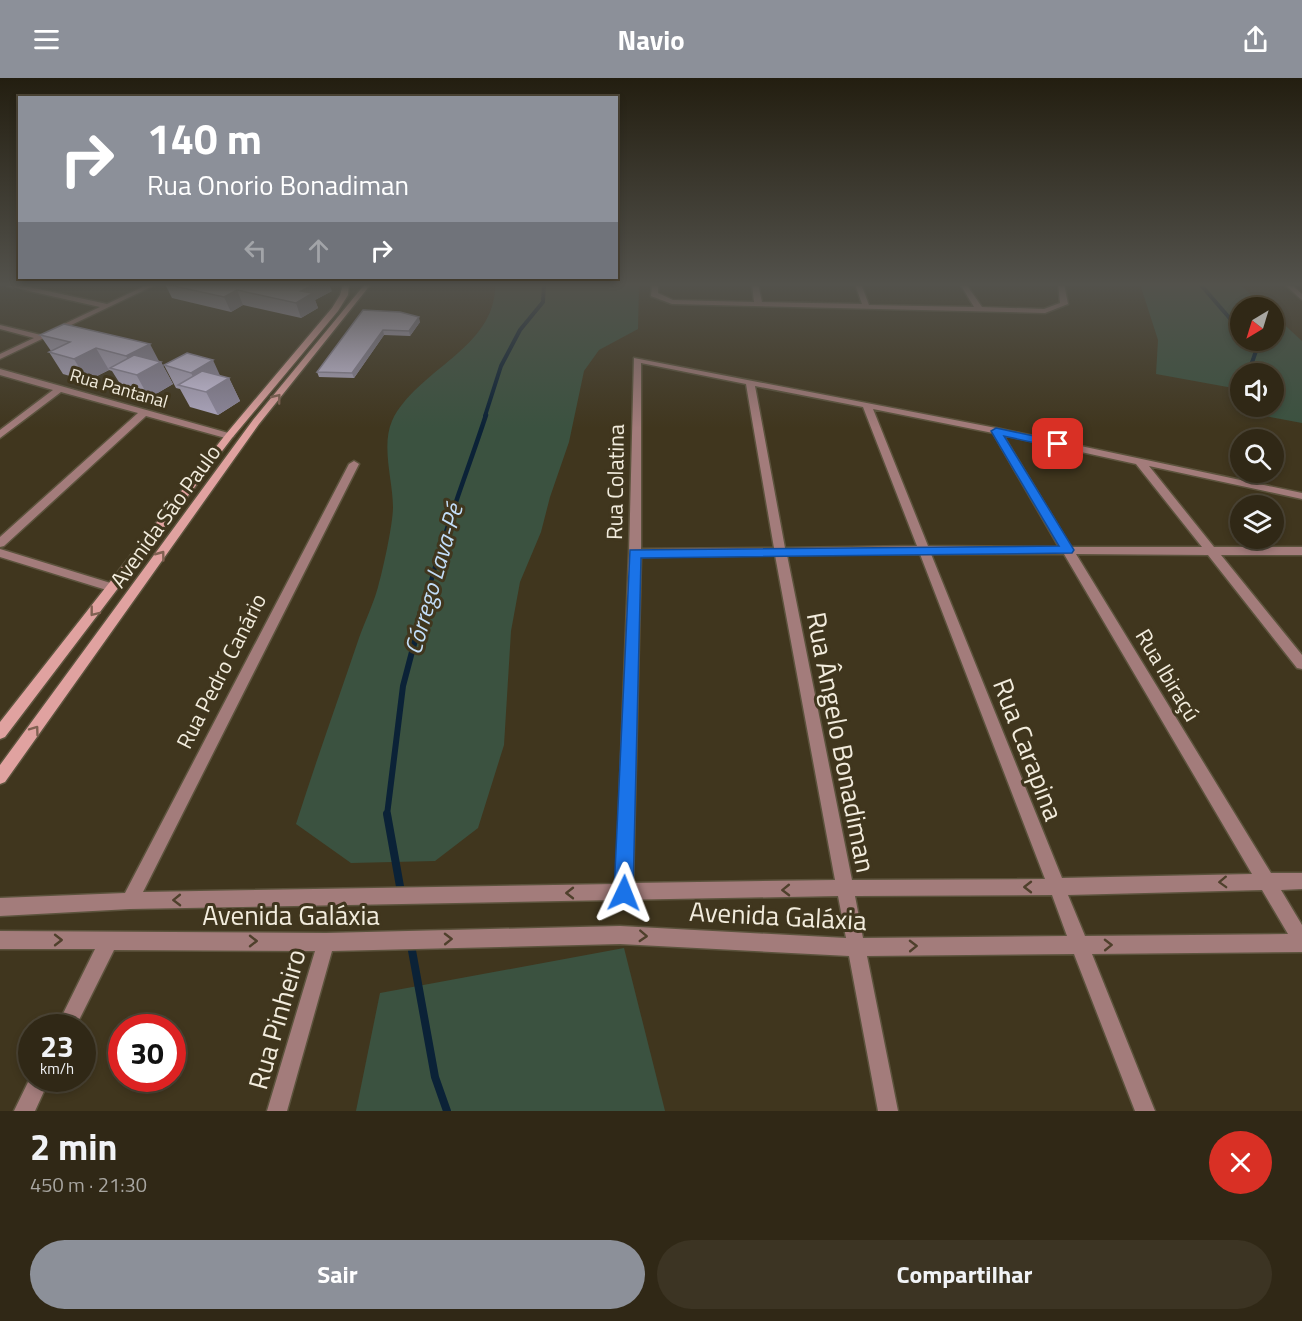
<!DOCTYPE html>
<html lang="pt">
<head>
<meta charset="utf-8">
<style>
  body { margin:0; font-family:"Titillium Web",sans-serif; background:#3c3423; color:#f1f3f6; height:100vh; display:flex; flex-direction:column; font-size:22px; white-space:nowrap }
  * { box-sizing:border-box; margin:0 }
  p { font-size:20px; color:#a8a6a1 }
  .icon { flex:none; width:33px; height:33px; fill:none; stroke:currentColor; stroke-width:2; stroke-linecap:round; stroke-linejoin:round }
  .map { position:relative; height:1033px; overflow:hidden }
  .side { display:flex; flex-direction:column; background:#302816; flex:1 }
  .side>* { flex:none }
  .banner { position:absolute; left:18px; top:18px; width:600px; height:183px; border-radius:0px; box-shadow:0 3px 9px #0003,0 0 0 2px #4b4435; background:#8c9099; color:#fff; overflow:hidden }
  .needle { width:39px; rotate:218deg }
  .controls { position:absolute; left:1230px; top:219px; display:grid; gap:12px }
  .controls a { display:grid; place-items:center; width:54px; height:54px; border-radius:50%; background:#302816; box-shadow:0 3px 9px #0003,0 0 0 2px #4b4435; font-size:30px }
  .speed { position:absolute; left:18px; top:936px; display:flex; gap:12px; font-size:30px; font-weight:700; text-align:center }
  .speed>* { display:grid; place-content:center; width:78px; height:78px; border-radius:50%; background:#302816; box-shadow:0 3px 9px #0003,0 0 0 2px #4b4435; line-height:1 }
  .speed small { font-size:15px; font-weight:400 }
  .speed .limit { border:9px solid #d22; background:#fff; color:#111 }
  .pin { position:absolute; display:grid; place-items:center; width:51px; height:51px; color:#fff; margin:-26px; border-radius:12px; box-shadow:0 3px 9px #0006 }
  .me { position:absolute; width:66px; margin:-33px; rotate:2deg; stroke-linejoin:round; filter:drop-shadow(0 0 4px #0008) }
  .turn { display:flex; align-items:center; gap:21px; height:126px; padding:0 30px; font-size:27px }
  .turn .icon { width:78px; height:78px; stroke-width:2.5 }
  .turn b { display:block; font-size:42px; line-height:51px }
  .lanes { display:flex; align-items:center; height:57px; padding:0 30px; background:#0003; justify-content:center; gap:30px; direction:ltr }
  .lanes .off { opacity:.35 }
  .round { display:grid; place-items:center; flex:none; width:63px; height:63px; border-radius:32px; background:#3c3423 }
  .overview { display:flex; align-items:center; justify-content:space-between; height:102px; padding:0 30px }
  h1 { font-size:36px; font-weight:700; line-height:45px }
  .button { display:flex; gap:12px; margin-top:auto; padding:12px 30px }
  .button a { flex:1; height:69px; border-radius:36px; background:#8c9099; color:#fff; font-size:24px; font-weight:700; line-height:69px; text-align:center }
  .button a+a { background:#3c3423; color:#f1f3f6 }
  header { display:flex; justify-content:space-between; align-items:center; height:78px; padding:0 30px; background:#8c9099; color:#fff; font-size:27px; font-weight:700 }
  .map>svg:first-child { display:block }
  .green { fill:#3b5240; fill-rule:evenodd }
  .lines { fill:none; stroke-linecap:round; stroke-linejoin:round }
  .stream-far3 { stroke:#0b2237; stroke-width:4 }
  .stream-far2 { stroke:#0b2237; stroke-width:4.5 }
  .stream-far1 { stroke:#0b2237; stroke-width:6 }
  .stream { stroke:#0b2237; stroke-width:8 }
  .street-casing { stroke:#5c533d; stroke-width:3 }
  .secondary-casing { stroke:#5c533d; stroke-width:3 }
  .street { fill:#a37c7b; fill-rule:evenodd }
  .secondary { fill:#e0a2a0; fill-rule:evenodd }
  .wall { fill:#afa8c1 }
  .shaded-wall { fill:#8e889d }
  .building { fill:#cbc3e0; stroke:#8e889d; stroke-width:1.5 }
  .oneway { stroke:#806152 }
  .oneway2 { stroke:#4f402c }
  .route { fill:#1a73e8; stroke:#114b97; stroke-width:1.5 }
  .labels { text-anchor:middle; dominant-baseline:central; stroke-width:6; stroke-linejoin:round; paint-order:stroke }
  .far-street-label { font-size:18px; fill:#f2ecdd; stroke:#40361e }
  .street-label { font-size:22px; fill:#f2ecdd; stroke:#40361e }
  .water-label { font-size:24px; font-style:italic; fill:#c2ddf8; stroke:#40361e }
  .near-street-label { font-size:27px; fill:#f2ecdd; stroke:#40361e }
</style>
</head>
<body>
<header><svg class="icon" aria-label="menu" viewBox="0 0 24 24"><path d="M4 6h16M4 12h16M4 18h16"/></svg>Navio<svg class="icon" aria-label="share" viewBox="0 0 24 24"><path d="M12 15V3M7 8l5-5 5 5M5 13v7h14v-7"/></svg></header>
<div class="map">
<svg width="1302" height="1033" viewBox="0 0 1302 1033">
  <rect width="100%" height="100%" fill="#40361e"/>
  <g class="green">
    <path d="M495,206H639L638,251L599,272L584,293L569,364L550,419L541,454L520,504L511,553L504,667L478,750L435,783L351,785L296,746C316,683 338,622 359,560C365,543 373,527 378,509C383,492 393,446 393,429C393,403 381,368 392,343C417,291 497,270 495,206Z"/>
    <path d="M1140,206H1239L1265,229L1240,230V262H1274V237L1302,263V345L1239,333L1233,310L1156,296L1158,262ZM1240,296H1274V328H1240Z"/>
    <polygon points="624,870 665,1033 356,1033 380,915"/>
  </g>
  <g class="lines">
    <g class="stream-far3">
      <polyline points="1200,206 1240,252"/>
      <polyline points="1248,262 1256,273 1248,296"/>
      <polyline points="485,338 501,288 520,252 543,224 544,206"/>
    </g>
    <path class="stream-far2" d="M429,511C444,452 467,395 486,337"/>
    <polyline class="stream-far1" points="387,737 403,608 429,509"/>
    <g class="stream">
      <polyline points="387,736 401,814"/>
      <polyline points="411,867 435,999 447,1033"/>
    </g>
    <defs>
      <g id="street">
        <polygon points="4,206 15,206 107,226 149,206 157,206 0,281 0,276 34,260 0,251 0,247 41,257 100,229 7,208"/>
        <polygon points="652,206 658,206 658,215 673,222 754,224 752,206 758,206 762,224 862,226 855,206 861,206 869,227 974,229 960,206 966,206 982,229 1044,231 1060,225 1058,206 1064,206 1068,226 1045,235 672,226 651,218"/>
        <polygon points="1284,206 1291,206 1302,216 1302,222"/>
        <path d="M634,280L996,350L1302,415V421L1149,388L1214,469H1302V477H1221L1302,577V591L1297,590L1208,477L1076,476L1271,795H1302V811L1281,812L1302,847V874L1092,876L1155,1033H1135L1074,876L867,878L898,1033H878L849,878L620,866L332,873L287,1033H267L315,873L114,872L75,950H56L95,871H0V853L326,855L620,848L846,860L838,818L130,831L0,838V820L125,815L349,386L354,383L359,386L143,814L616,806L629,475ZM641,285L746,306L774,470L641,471ZM755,308L863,329L917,468L785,470ZM873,331L993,355L1059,469L928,468ZM1003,357L1136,386L1202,469H1071ZM920,476L1045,801L852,802L787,477ZM931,476H1064L1252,796L1062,800ZM775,477L835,802L633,805L641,479ZM1262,812L1288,856L1085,858L1068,817ZM1052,817L1067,858L863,860L855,818Z"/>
        <polygon points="0,291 232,356 234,358 229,361 146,338 4,468 0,469 0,459 138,335 61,314 0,360 0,352 53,312 0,297"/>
        <polygon points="0,471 117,507 119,510 113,514 0,479"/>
        <polygon points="32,996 32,1000 50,1000 35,1033 14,1033"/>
      </g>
      <g id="secondary">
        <polygon points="343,206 349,206 348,217 338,233 232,360 5,659 0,661 0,644 226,356 332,230 340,217"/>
        <polygon points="365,206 371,206 259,346 5,704 0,706 0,687 253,342"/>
      </g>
    </defs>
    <use href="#street" class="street-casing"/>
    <use href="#secondary" class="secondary-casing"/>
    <use href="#street" class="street"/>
    <use href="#secondary" class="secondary"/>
  </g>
  <g class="wall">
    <polygon points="165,206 332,213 315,222 318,230 301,240 243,227 231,234 172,220"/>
    <polygon points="400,234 420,244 410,258 384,257 354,300 319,299 317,294"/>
    <polygon points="40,257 161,284 173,306 149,320 124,312 112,293 109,292 87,303 63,296 49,274 51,273"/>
    <polygon points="164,287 229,300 240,323 218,337 190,329 180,311 176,310"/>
  </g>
  <g class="shaded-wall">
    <polygon points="314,206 329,206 332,213 315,222 318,230 301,240 296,225 301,213"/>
    <polygon points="237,212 243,227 231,234 224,219"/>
    <polygon points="419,239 420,244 410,258 409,253"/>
    <polygon points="383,252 384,257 354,300 352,295"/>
    <polygon points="150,266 160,285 161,284 173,306 149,320 126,278"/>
    <polygon points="96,270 109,292 87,303 74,281"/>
    <polygon points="213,282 223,304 229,300 240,323 218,337 206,314 200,312 191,295"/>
  </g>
  <g class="building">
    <polygon points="165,206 314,206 301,213 313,215 296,225 237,212 224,219"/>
    <polygon points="363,232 400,234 419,239 409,253 383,252 352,295 317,294"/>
    <polygon points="64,246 150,266 126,278 96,270 74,281 49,274 70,264 40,257"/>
    <polygon points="187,275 213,282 191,295 164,287"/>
    <polygon points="134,277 161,284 137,297 110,290"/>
    <polygon points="202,293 229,300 206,314 178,307"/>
  </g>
  <defs><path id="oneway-chevron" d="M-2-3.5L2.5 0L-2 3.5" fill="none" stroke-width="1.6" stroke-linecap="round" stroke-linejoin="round" transform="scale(1.5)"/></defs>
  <g class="oneway">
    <use href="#oneway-chevron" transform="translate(277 320) rotate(-51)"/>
    <use href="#oneway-chevron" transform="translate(161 477) rotate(-53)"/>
    <use href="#oneway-chevron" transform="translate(94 534) rotate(128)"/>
    <use href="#oneway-chevron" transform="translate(35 652) rotate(-54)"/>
  </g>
  <g class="oneway2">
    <use href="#oneway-chevron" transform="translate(1223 804) rotate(178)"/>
    <use href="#oneway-chevron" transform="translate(1028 809) rotate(180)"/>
    <use href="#oneway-chevron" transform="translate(786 812) rotate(179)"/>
    <use href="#oneway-chevron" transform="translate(570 815) rotate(180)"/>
    <use href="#oneway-chevron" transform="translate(177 822) rotate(179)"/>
    <use href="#oneway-chevron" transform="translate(643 858) rotate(3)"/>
    <use href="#oneway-chevron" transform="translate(448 861) rotate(-1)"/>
    <use href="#oneway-chevron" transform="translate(58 862)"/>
    <use href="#oneway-chevron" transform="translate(253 863)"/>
    <use href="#oneway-chevron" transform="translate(1108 867) rotate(-1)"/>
    <use href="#oneway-chevron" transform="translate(913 868) rotate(-1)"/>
  </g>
  <linearGradient id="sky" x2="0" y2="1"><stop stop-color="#231e10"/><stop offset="0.59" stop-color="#53524c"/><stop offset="1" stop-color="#53524c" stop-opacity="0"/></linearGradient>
  <rect width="1302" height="350" fill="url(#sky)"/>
  <polygon class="route" points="996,350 1058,363 1063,366 1058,370 1004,358 1074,472 1072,475 641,480 633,815 631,822 624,824 617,822 614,815 630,472 1059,468 991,353"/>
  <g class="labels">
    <g class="far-street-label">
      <text transform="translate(119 310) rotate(16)">Rua Pantanal</text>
    </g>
    <g class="street-label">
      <text transform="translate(615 404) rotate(-89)">Rua Colatina</text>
      <text transform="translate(165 438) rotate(-54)">Avenida São Paulo</text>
      <text transform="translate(221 593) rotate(-63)">Rua Pedro Canário</text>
      <text transform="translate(1168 597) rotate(59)">Rua Ibiraçú</text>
    </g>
    <g class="water-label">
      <text transform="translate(433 501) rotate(-74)">Córrego Lava-Pé</text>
    </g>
    <g class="near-street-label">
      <text transform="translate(842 664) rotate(79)">Rua Ângelo Bonadiman</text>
      <text transform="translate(1029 671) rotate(69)">Rua Carapina</text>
      <text x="291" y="836">Avenida Galáxia</text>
      <text transform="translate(778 837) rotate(3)">Avenida Galáxia</text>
      <text transform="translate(276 941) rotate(-74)">Rua Pinheiro</text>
    </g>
  </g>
</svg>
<div class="controls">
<a><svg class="needle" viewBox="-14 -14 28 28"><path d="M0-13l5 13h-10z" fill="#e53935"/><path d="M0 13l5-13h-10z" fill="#a8a6a1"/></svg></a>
<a><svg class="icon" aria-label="sound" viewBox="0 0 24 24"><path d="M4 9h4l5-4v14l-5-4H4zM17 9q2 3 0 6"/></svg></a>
<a><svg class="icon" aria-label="search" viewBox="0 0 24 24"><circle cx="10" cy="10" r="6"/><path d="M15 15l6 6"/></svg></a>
<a><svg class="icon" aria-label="layers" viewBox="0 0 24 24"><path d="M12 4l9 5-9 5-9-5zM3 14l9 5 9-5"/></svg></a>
</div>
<div class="speed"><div>23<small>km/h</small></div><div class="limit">30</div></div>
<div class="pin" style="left:1058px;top:366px;background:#d93025"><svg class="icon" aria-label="arrive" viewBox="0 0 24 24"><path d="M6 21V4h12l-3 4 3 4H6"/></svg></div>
<svg class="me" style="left:624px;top:815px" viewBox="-20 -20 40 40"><path d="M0-17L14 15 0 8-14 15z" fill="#1a73e8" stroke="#fff" stroke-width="4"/></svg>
<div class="banner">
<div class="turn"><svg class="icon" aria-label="right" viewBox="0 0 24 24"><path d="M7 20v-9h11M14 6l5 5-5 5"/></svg><div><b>140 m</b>Rua Onorio Bonadiman</div></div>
<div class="lanes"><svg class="icon off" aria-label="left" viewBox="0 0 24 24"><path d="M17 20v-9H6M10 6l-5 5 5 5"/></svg><svg class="icon off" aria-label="ahead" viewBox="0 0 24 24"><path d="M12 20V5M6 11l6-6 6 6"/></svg><svg class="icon" aria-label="right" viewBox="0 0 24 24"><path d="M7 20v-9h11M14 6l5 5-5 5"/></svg></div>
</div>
</div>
<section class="side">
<div class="overview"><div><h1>2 min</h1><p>450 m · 21:30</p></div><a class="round" style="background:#d93025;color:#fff"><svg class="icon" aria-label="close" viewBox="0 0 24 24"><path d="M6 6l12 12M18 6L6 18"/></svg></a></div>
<div class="button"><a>Sair</a><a>Compartilhar</a></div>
</section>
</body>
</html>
